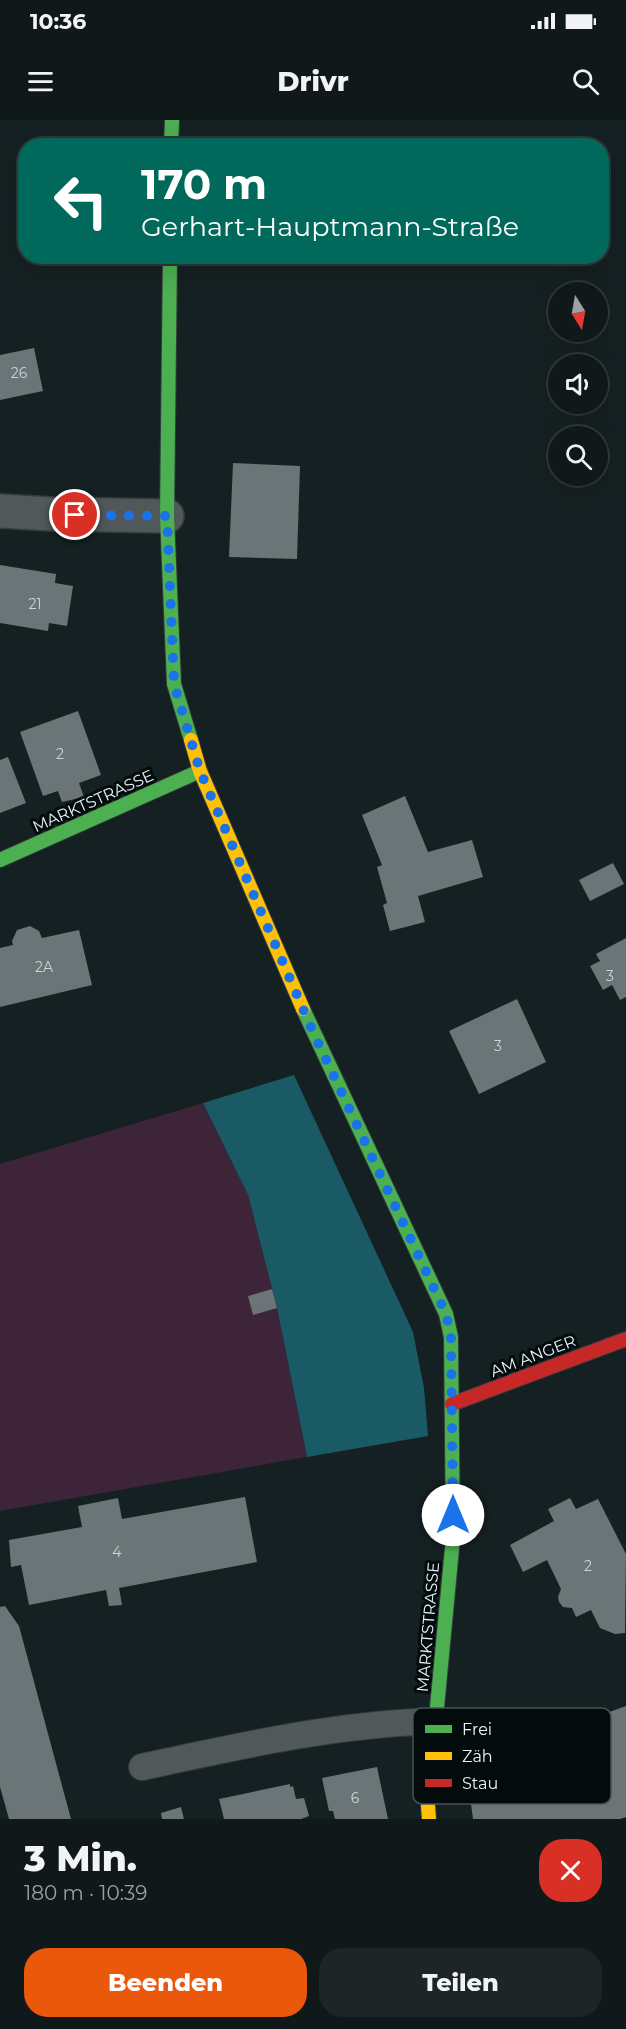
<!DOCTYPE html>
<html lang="de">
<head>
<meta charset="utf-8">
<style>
  body { margin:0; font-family:Montserrat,sans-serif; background:#1e2527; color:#f1f3f6; height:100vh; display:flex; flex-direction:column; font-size:22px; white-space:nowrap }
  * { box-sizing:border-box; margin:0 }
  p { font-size:20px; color:#9ca0a2 }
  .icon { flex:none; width:33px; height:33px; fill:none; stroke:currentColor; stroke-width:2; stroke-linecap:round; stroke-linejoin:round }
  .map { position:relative; height:1699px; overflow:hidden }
  .panel { display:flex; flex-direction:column; background:#10181a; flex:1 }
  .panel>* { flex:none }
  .guide { position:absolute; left:18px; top:18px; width:591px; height:126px; border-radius:24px; box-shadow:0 6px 24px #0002,0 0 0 2px #303739; background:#00695c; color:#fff; overflow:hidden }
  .needle { width:39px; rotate:169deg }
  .buttons { position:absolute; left:548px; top:162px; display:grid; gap:12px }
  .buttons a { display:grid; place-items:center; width:60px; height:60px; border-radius:50%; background:#10181a; box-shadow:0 6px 24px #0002,0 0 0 2px #303739; font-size:30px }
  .pin { position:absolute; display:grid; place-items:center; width:51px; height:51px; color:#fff; margin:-26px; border:3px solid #fff; border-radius:50%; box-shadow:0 2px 6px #0007 }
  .me { position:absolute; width:66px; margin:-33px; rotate:0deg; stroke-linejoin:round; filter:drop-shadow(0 0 4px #0008) }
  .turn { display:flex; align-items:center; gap:21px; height:126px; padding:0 24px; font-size:27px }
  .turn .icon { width:78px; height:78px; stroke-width:2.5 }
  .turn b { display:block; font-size:42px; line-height:51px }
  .round { display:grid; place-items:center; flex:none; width:63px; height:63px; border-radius:24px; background:#1e2527 }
  .overview { display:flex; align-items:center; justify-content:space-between; height:102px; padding:0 24px }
  h1 { font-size:36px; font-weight:800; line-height:45px }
  .cta { display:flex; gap:12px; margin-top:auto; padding:12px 24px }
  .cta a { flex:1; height:69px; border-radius:24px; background:#ea580c; color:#fff; font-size:24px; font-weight:800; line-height:69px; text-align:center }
  .cta a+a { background:#1e2527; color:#f1f3f6 }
  .status { display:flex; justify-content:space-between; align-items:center; height:42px; padding:0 30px; background:#10181a; direction:ltr }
  .status svg { height:16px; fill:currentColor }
  header { display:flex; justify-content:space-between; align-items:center; height:78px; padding:0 24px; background:#10181a; font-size:27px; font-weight:800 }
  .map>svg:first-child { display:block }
  .green { fill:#3d2438 }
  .water { fill:#1a5a65 }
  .building { fill:#6b7476 }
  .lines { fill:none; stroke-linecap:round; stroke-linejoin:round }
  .lane-casing { stroke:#343c3e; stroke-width:28 }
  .street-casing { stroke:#343c3e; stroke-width:36 }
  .fast-casing { stroke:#343c3e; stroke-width:16 }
  .slow-casing { stroke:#343c3e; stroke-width:16 }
  .jam-casing { stroke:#343c3e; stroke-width:16 }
  .lane { stroke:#50585a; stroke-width:26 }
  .street { stroke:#50585a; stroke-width:33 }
  .fast { stroke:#4caf50; stroke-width:14 }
  .slow { stroke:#ffc107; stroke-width:14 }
  .jam { stroke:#c62828; stroke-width:14 }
  .route { stroke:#1a73e8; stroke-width:10; stroke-dasharray:0 18 }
  .labels { text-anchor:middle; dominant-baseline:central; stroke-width:6; stroke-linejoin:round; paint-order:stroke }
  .number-label { font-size:14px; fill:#cad6d8 }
  .street-label { font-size:16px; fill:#eaf6f9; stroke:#040b0d }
  .key { fill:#040b0d; stroke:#495254; stroke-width:1.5 }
  .key-label { font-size:16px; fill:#eaf6f9 }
</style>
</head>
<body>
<div class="status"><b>10:36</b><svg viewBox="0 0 49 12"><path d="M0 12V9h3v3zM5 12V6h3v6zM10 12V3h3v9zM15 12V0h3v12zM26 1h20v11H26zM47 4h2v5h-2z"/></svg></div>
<header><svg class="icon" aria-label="menu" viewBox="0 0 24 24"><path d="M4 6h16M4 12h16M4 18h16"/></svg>Drivr<svg class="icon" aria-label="search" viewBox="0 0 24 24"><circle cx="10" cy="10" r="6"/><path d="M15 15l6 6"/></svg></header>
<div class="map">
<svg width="626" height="1699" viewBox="0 0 626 1699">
  <rect width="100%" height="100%" fill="#152022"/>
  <polygon class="green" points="203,983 248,1075 277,1188 307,1337 0,1391 0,1044"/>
  <polygon class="water" points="294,955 413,1212 424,1268 428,1316 307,1337 277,1188 248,1075 203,983"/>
  <g class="building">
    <polygon points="34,228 43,271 0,280 0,235"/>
    <polygon points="233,343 300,346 297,439 229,437"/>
    <polygon points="0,445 56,454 55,463 73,466 67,506 49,503 48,511 0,503"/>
    <polygon points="78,591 101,655 79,663 84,677 62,682 58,671 43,676 20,612"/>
    <polygon points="8,637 26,683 0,693 0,640"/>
    <polygon points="405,676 428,732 472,720 483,757 418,776 425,802 390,811 383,785 387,783 377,747 382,745 362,695"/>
    <polygon points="613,743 624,764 590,781 579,760"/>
    <polygon points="30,806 39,811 42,818 79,810 92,865 0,887 0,828 13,825 12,821 17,810"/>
    <polygon points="626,818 626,877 620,880 612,865 603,870 590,846 600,841 596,834"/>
    <polygon points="517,879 546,942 479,974 449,911"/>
    <polygon points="272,1169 277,1188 253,1195 248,1176"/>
    <polygon points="245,1377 257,1442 119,1468 122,1485 109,1486 106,1470 29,1485 21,1445 11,1447 9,1420 82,1407 78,1386 118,1378 122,1399"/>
    <polygon points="570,1378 576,1389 598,1379 626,1434 625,1513 615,1514 600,1508 591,1490 576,1497 572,1488 563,1487 559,1482 558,1477 561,1469 547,1440 523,1452 510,1425 554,1401 548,1389"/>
    <polygon points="5,1486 19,1506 71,1699 9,1699 0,1667 0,1487"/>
    <polygon points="626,1586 626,1697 620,1699 473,1699 466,1647 602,1599 601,1595"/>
    <polygon points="377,1647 388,1699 335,1699 333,1691 329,1691 322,1658"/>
    <polygon points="290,1664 290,1667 293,1666 296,1679 304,1678 309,1696 301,1699 224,1699 219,1679"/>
    <polygon points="181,1687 184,1699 162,1699 161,1693"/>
  </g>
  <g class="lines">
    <defs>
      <path id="lane" d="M142,1647C239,1626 336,1604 436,1601"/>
      <polyline id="street" points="0,391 52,394 167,396"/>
      <g id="fast">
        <polyline points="171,26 172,0"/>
        <polyline points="170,136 167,396 174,564 191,620"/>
        <polyline points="0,740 200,651"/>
        <polyline points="303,889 446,1194 451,1217 453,1418 434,1619"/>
      </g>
      <g id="slow">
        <polyline points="191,620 200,651 303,889"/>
        <polyline points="429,1699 428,1686 434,1619"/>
      </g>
      <polyline id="jam" points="452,1284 626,1219"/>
    </defs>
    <use href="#lane" class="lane-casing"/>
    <use href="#street" class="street-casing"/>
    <use href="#fast" class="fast-casing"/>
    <use href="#slow" class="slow-casing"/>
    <use href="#jam" class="jam-casing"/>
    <use href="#lane" class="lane"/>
    <use href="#street" class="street"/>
    <use href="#fast" class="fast"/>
    <use href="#slow" class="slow"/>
    <use href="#jam" class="jam"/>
  </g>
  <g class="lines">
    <polyline class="route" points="75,395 167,396 174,564 200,651 313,912 446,1194 451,1217 453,1395"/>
  </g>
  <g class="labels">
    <g class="number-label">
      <text x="19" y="253">26</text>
      <text x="35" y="484">21</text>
      <text x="60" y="634">2</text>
      <text x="44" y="847">2A</text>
      <text x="610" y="856">3</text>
      <text x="498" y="926">3</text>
      <text x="117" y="1432">4</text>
      <text x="588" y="1446">2</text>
      <text x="355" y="1678">6</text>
    </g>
    <g class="street-label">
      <text transform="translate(93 681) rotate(-24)">MARKTSTRASSE</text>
      <text transform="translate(533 1236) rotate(-21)">AM ANGER</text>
      <text transform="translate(428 1507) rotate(-85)">MARKTSTRASSE</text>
    </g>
  </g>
  <rect x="413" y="1588" width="198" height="96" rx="9" class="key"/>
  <rect x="425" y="1605" width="27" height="8" fill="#4caf50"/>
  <rect x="425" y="1632" width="27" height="8" fill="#ffc107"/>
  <rect x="425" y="1659" width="27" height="8" fill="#c62828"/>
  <g class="key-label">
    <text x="462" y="1615">Frei</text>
    <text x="462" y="1642">Zäh</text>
    <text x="462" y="1669">Stau</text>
  </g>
</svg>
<div class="buttons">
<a><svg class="needle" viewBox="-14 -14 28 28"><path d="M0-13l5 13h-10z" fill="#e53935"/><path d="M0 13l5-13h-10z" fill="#9ca0a2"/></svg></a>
<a><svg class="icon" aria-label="sound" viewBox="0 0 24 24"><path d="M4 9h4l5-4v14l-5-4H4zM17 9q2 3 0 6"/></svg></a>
<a><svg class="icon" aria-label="search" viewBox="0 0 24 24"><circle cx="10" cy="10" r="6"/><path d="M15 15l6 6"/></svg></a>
</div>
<div class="pin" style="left:75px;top:395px;background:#d93025"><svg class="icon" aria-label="arrive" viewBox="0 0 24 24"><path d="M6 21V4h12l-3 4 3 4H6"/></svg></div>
<svg class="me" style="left:453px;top:1395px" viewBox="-20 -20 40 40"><circle r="19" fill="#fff"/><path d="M0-13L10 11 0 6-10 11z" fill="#1a73e8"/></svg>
<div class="guide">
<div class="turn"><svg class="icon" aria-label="left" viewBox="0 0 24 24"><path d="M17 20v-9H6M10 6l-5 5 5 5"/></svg><div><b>170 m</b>Gerhart-Hauptmann-Straße</div></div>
</div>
</div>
<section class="panel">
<div class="overview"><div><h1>3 Min.</h1><p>180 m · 10:39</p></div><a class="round" style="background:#d93025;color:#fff"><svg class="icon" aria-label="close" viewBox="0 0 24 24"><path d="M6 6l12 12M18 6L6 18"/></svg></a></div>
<div class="cta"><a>Beenden</a><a>Teilen</a></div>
</section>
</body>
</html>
